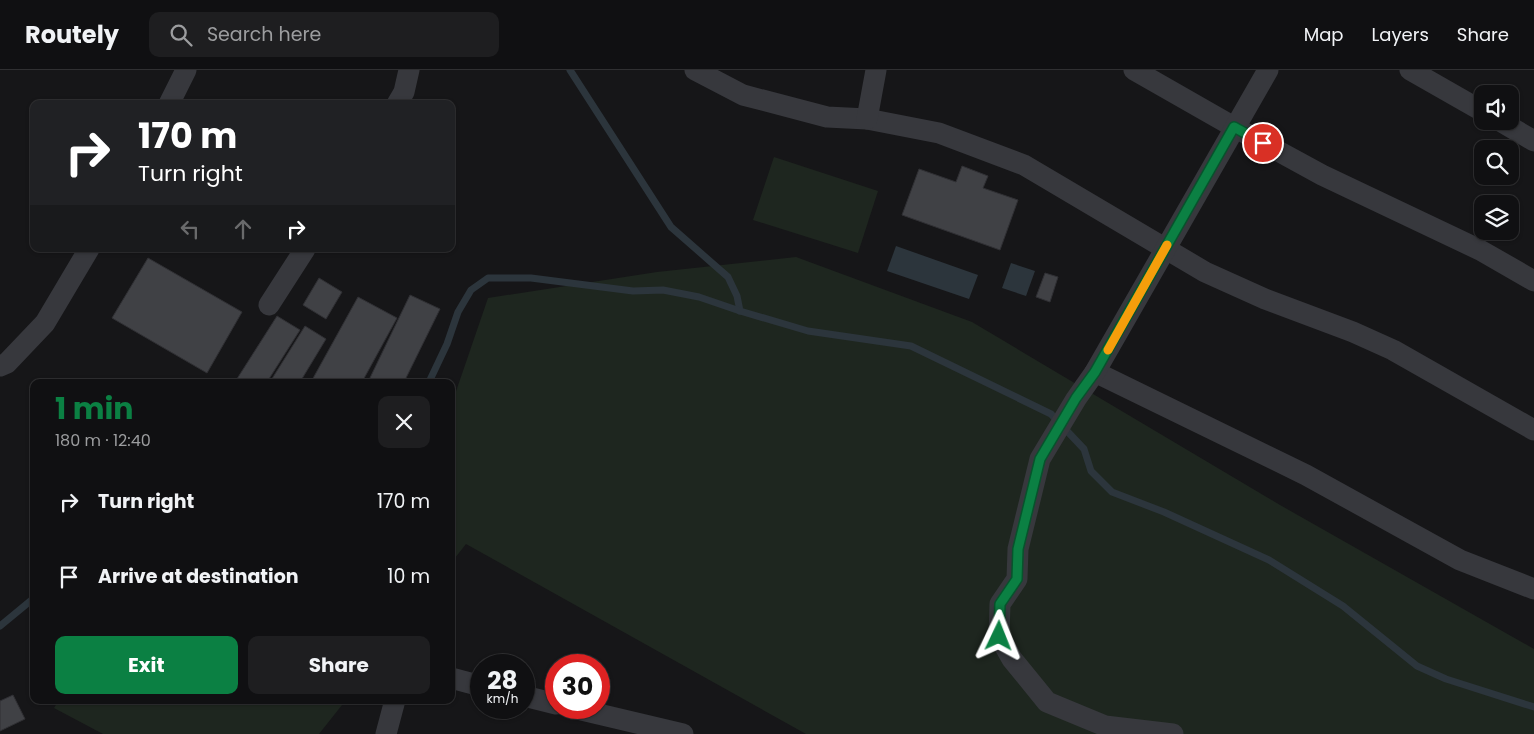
<!DOCTYPE html>
<html lang="en">
<head>
<meta charset="utf-8">
<style>
  body { margin:0; font-family:Poppins,sans-serif; background:#1e1e20; color:#f1f3f6; height:100vh; display:flex; flex-direction:column; font-size:19px; white-space:nowrap }
  * { box-sizing:border-box; margin:0 }
  p { font-size:16px; color:#9c9d9f }
  .icon { flex:none; width:28px; height:28px; fill:none; stroke:currentColor; stroke-width:2; stroke-linecap:round; stroke-linejoin:round }
  .map { position:relative; flex:1; overflow:hidden }
  .drawer { position:absolute; left:30px; top:309px; width:425px; height:325px; display:flex; flex-direction:column; background:#101012; border-radius:10px; box-shadow:0 1px 4px #0004,0 0 0 1px #303032 }
  .drawer>* { flex:none }
  .guide { position:absolute; left:30px; top:30px; width:425px; height:152px; border-radius:10px; box-shadow:0 1px 4px #0004,0 0 0 1px #303032; background:#202124; color:#fff; overflow:hidden }
  .fabs { position:absolute; left:1474px; top:15px; display:grid; gap:10px }
  .fabs a { display:grid; place-items:center; width:45px; height:45px; border-radius:10px; background:#101012; box-shadow:0 1px 4px #0004,0 0 0 1px #303032; font-size:25px }
  .speed { position:absolute; left:470px; top:584px; display:flex; gap:10px; font-size:25px; font-weight:700; text-align:center }
  .speed>* { display:grid; place-content:center; width:65px; height:65px; border-radius:50%; background:#101012; box-shadow:0 1px 4px #0004,0 0 0 1px #303032; line-height:1 }
  .speed small { font-size:12px; font-weight:400 }
  .speed .limit { border:8px solid #d22; background:#fff; color:#111 }
  .pin { position:absolute; display:grid; place-items:center; width:42px; height:42px; color:#fff; margin:-21px; border:2px solid #fff; border-radius:50%; box-shadow:0 1px 5px #0007 }
  .me { position:absolute; width:55px; margin:-28px; rotate:2deg; stroke-linejoin:round; filter:drop-shadow(0 0 4px #0008) }
  .turn { display:flex; align-items:center; gap:18px; height:105px; padding:0 25px; font-size:22px }
  .turn .icon { width:65px; height:65px; stroke-width:2.5 }
  .turn b { display:block; font-size:35px; line-height:42px }
  .lanes { display:flex; align-items:center; height:48px; padding:0 25px; background:#0003; justify-content:center; gap:25px; direction:ltr }
  .lanes .off { opacity:.35 }
  .round { display:grid; place-items:center; flex:none; width:52px; height:52px; border-radius:10px; background:#1e1e20 }
  .overview { display:flex; align-items:center; justify-content:space-between; height:85px; padding:0 25px }
  h1 { font-size:30px; font-weight:700; line-height:38px; color:#0b8043 }
  .primary-button { display:flex; gap:10px; margin-top:auto; padding:10px 25px }
  .primary-button a { flex:1; height:58px; border-radius:10px; background:#0b8043; color:#fff; font-size:20px; font-weight:700; line-height:58px; text-align:center }
  .primary-button a+a { background:#1e1e20; color:#f1f3f6 }
  ul { padding:0; list-style:none }
  li { display:flex; align-items:center; gap:15px; height:75px; padding:0 25px }
  li div { flex:1 }
  li b { display:block; font-size:19px }
  li em { font-style:normal }
  header { display:flex; align-items:center; gap:30px; box-sizing:border-box; height:70px; padding:0 25px; background:#101012; border-bottom:1px solid #303032 }
  header strong { font-size:24px }
  nav { display:flex; gap:28px; margin-inline-start:auto; font-size:18px }
  .search { width:350px; height:45px; background:#1e1e20; display:flex; align-items:center; gap:12px; box-sizing:border-box; padding:0 18px; border-radius:10px; color:#9c9d9f; font-size:19px }
  .map>svg:first-child { display:block }
  .green { fill:#1e261f }
  .water { fill:#2c353c }
  .lines { fill:none; stroke-linecap:round; stroke-linejoin:round }
  .stream { stroke:#2c353c; stroke-width:7 }
  .building { fill:#404145; stroke:#303034 }
  .minor { stroke:#37383d; stroke-width:21 }
  .route-casing { stroke:#07532c; stroke-width:12 }
  .route { stroke:#0b8043; stroke-width:9 }
  .slow { stroke:#f59e0b; stroke-width:9 }
</style>
</head>
<body>
<header>
<strong>Routely</strong>
<div class="search"><svg class="icon" aria-label="search" viewBox="0 0 24 24"><circle cx="10" cy="10" r="6"/><path d="M15 15l6 6"/></svg>Search here</div>
<nav><a>Map</a><a>Layers</a><a>Share</a></nav>
</header>
<div class="map">
<svg width="1534" height="664" viewBox="0 0 1534 664">
  <rect width="100%" height="100%" fill="#161618"/>
  <g class="green">
    <polygon points="774,87 878,121 858,183 753,150"/>
    <polygon points="796,187 972,252 1280,435 1534,579 1534,664 806,664 466,474 451,493 451,336 488,228 657,202"/>
    <polygon points="59,630 346,630 319,664 103,664 54,638"/>
  </g>
  <g class="water">
    <polygon points="896,176 978,205 969,229 887,201"/>
    <polygon points="1011,193 1035,201 1026,226 1002,218"/>
  </g>
  <g class="lines">
    <g class="stream">
      <polyline points="570,0 671,157 728,207 737,226 740,241"/>
      <polyline points="429,312 447,274 458,242 471,220 488,208 531,208 633,221 663,220 699,227 740,241 808,261 911,276 1051,344 1084,379 1091,401 1112,422 1164,442 1269,490 1343,536 1417,596 1446,609 1534,637"/>
      <polyline points="0,556 34,528"/>
    </g>
  </g>
  <g class="building">
    <polygon points="962,96 988,106 983,118 1018,130 1000,180 902,145 919,99 956,112"/>
    <polygon points="148,188 242,242 207,303 112,248"/>
    <polygon points="1045,203 1058,207 1050,232 1036,227"/>
    <polygon points="319,208 342,222 326,249 303,235"/>
    <polygon points="410,225 440,239 404,312 368,312"/>
    <polygon points="358,227 397,248 362,312 311,312"/>
    <polygon points="277,246 300,260 267,312 235,312"/>
    <polygon points="305,256 326,269 300,312 270,312"/>
    <polygon points="13,625 25,649 0,661 0,631"/>
  </g>
  <g class="lines">
    <g class="minor">
      <polyline points="695,0 743,25 827,47 867,49 939,63 1024,95 1205,202 1265,229 1353,262 1393,280 1534,360"/>
      <polyline points="1134,0 1234,57 1322,105 1480,180 1534,211"/>
      <polyline points="1410,0 1482,41"/>
      <polyline points="169,34 186,0"/>
      <polyline points="397,34 404,22 409,0"/>
      <polyline points="867,49 876,0"/>
      <polyline points="1500,51 1534,71"/>
      <polyline points="269,235 305,179"/>
      <polyline points="0,296 7,293 45,253 89,179"/>
      <polyline points="1095,302 1306,405 1460,490 1534,519"/>
      <polyline points="451,608 481,616"/>
      <polyline points="524,626 556,634"/>
      <polyline points="573,638 683,664"/>
      <polyline points="386,664 395,630"/>
      <polyline points="1173,664 1105,656 1047,632 1012,589 999,566 1000,534 1017,509 1018,479 1040,389 1076,329 1095,302 1268,0"/>
    </g>
  </g>
  <g class="lines">
    <defs>
      <polyline id="route" points="999,566 1000,534 1017,509 1018,479 1040,389 1076,328 1095,302 1234,57 1263,73"/>
    </defs>
    <use href="#route" class="route-casing"/>
    <use href="#route" class="route"/>
    <polyline class="slow" points="1108,280 1167,175"/>
  </g>
</svg>
<div class="fabs">
<a><svg class="icon" aria-label="sound" viewBox="0 0 24 24"><path d="M4 9h4l5-4v14l-5-4H4zM17 9q2 3 0 6"/></svg></a>
<a><svg class="icon" aria-label="search" viewBox="0 0 24 24"><circle cx="10" cy="10" r="6"/><path d="M15 15l6 6"/></svg></a>
<a><svg class="icon" aria-label="layers" viewBox="0 0 24 24"><path d="M12 4l9 5-9 5-9-5zM3 14l9 5 9-5"/></svg></a>
</div>
<div class="speed"><div>28<small>km/h</small></div><div class="limit">30</div></div>
<div class="pin" style="left:1263px;top:73px;background:#d93025"><svg class="icon" aria-label="arrive" viewBox="0 0 24 24"><path d="M6 21V4h12l-3 4 3 4H6"/></svg></div>
<svg class="me" style="left:999px;top:566px" viewBox="-20 -20 40 40"><path d="M0-17L14 15 0 8-14 15z" fill="#0b8043" stroke="#fff" stroke-width="4"/></svg>
<div class="guide">
<div class="turn"><svg class="icon" aria-label="right" viewBox="0 0 24 24"><path d="M7 20v-9h11M14 6l5 5-5 5"/></svg><div><b>170 m</b>Turn right</div></div>
<div class="lanes"><svg class="icon off" aria-label="left" viewBox="0 0 24 24"><path d="M17 20v-9H6M10 6l-5 5 5 5"/></svg><svg class="icon off" aria-label="ahead" viewBox="0 0 24 24"><path d="M12 20V5M6 11l6-6 6 6"/></svg><svg class="icon" aria-label="right" viewBox="0 0 24 24"><path d="M7 20v-9h11M14 6l5 5-5 5"/></svg></div>
</div>
<section class="drawer">
<div class="overview"><div><h1>1 min</h1><p>180 m · 12:40</p></div><a class="round"><svg class="icon" aria-label="close" viewBox="0 0 24 24"><path d="M6 6l12 12M18 6L6 18"/></svg></a></div>
<ul>
<li><svg class="icon" aria-label="right" viewBox="0 0 24 24"><path d="M7 20v-9h11M14 6l5 5-5 5"/></svg><div><b>Turn right</b></div><em>170 m</em></li>
<li><svg class="icon" aria-label="arrive" viewBox="0 0 24 24"><path d="M6 21V4h12l-3 4 3 4H6"/></svg><div><b>Arrive at destination</b></div><em>10 m</em></li>
</ul>
<div class="primary-button"><a>Exit</a><a>Share</a></div>
</section>
</div>
</body>
</html>
